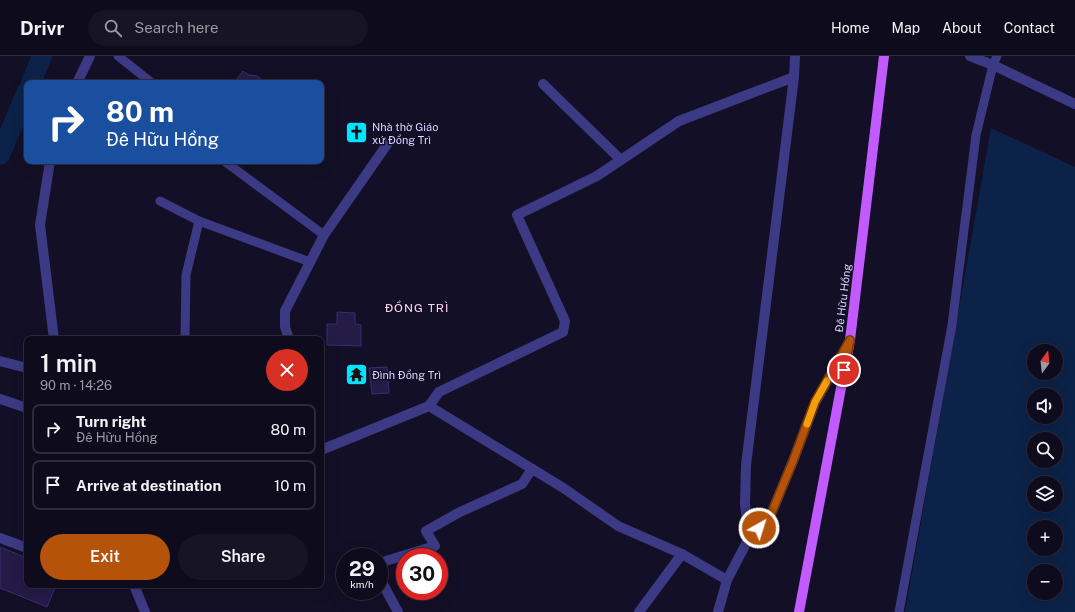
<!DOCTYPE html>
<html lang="en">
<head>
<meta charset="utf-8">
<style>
  body { margin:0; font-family:"Public Sans",sans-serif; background:#171425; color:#f1f3f6; height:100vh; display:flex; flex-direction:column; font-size:15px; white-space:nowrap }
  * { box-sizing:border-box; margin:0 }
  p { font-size:13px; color:#9b9ba3 }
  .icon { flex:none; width:22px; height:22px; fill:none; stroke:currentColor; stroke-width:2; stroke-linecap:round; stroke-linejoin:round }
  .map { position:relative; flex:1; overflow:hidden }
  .side { position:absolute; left:24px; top:280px; width:300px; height:252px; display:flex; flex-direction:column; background:#0e0b1c; border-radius:8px; box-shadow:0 4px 16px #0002,0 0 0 1px #2e2b3b }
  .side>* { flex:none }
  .top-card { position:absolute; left:24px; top:24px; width:300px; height:84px; border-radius:8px; box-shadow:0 4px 16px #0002,0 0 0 1px #2e2b3b; background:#1a4fa0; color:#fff; overflow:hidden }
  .needle { width:26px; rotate:15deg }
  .controls { position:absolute; left:1027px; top:288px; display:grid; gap:8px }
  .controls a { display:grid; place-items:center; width:36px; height:36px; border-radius:50%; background:#0e0b1c; box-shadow:0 4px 16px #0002,0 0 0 1px #2e2b3b; font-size:20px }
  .speed { position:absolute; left:336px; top:492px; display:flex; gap:8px; font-size:20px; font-weight:700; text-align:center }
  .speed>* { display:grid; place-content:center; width:52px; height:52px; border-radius:50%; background:#0e0b1c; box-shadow:0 4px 16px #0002,0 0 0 1px #2e2b3b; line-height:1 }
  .speed small { font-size:10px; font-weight:400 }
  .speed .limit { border:6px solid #d22; background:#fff; color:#111 }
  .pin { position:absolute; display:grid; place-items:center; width:34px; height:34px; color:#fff; margin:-17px; border:2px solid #fff; border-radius:50%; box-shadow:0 1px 4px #0007 }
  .me { position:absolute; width:44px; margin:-22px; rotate:39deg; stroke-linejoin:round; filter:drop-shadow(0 0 3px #0008) }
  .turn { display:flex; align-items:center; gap:14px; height:84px; padding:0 16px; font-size:18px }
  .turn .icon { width:52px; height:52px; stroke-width:2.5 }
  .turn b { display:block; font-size:28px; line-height:34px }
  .round { display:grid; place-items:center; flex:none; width:42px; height:42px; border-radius:21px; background:#171425 }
  .summary { display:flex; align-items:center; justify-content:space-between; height:68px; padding:0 16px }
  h1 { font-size:24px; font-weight:600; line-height:30px }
  .action { display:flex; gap:8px; margin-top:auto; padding:8px 16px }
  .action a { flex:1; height:46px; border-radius:24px; background:#b45309; color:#fff; font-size:16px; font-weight:600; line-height:46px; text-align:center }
  .action a+a { background:#171425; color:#f1f3f6 }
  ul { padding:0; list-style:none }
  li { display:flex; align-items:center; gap:12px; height:50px; margin:0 8px 6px; padding:0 8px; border:2px solid #2e2b3b; border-radius:8px }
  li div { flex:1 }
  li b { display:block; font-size:15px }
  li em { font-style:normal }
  header { display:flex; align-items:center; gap:24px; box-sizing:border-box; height:56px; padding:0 20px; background:#0e0b1c; border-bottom:1px solid #2e2b3b }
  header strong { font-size:19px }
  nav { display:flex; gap:22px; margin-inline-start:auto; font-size:14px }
  .search { width:280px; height:36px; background:#171425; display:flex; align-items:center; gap:10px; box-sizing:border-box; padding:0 14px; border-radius:22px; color:#9b9ba3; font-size:15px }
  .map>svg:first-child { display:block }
  .water { fill:#0c2248; fill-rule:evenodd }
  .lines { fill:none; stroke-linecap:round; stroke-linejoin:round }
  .canal { stroke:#0c2248; stroke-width:20 }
  .building { fill:#241b47; stroke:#3b2d73 }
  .lane { stroke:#3d3a85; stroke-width:9 }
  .street { stroke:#3d3a85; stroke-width:10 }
  .primary { stroke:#c25bff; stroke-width:10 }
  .route-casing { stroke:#753606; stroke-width:10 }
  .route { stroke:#b45309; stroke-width:7 }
  .slow { stroke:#f59e0b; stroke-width:7 }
  .labels { text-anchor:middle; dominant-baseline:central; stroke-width:3; stroke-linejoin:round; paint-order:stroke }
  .poi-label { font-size:11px; fill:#d9d4ff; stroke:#130f26; text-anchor:start }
  .street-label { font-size:11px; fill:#d9d4ff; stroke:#130f26 }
  .neighbourhood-label { font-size:12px; letter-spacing:1px; fill:#ffd6f0; stroke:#130f26 }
</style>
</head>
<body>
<header>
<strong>Drivr</strong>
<div class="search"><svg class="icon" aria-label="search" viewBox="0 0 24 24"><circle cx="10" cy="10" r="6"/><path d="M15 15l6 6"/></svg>Search here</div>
<nav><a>Home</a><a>Map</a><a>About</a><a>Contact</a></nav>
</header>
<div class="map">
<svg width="1075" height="556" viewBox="0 0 1075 556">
  <rect width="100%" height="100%" fill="#130f26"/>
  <path class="water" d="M991,72L1075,111V556H905ZM1034,295H1056V317H1034ZM1034,339H1056V361H1034ZM1034,383H1056V405H1034ZM1034,427H1056V449H1034ZM1034,471H1056V493H1034ZM1034,515H1056V537H1034Z"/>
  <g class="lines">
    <g class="canal">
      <polyline points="31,27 42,0"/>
      <polyline points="0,99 27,35"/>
    </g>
  </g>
  <g class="building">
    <polygon points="243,15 249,19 257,20 266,27 234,27"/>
    <polygon points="337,256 355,257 355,268 361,269 361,290 327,289 327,268 337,268"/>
    <polygon points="387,311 389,337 372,338 369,312"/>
    <polygon points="0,491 27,502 27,529 56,529 47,551 0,532"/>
  </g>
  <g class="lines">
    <g class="lane">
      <polyline points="118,0 152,27"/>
      <polyline points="224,105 324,179"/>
      <polyline points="160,145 199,165 310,206"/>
      <polyline points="185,283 186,219 199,165"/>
      <polyline points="899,556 952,269 976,79 993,9 997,0"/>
    </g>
    <g class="street">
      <polyline points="970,0 993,9 1075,48"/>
      <polyline points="77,27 90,0"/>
      <polyline points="543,28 621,104"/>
      <polyline points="50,105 40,169 54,283"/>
      <polyline points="289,283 285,271 285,255 324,179 388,87"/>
      <polyline points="0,305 27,312"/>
      <polyline points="0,343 27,352"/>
      <polyline points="429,350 565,433 618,470 682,498 727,524"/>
      <polyline points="321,394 429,350 439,336 563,276 565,265 517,159 597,120 679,65 794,21"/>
      <polyline points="0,482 27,492"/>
      <polyline points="749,482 769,463 793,405 815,347 848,288"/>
      <polyline points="379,507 435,490 426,475 460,456 522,428 532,413"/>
      <polyline points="379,521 398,556"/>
      <polyline points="134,529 145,556"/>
      <polyline points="639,556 682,498"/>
      <polyline points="718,556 727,524 749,482 745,448 746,409 794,21 795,0"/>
    </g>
    <polyline class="primary" points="799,556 850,284 884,0"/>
  </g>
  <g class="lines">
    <defs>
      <polyline id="route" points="759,472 769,463 793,405 815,346 850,284 844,314"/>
    </defs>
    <use href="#route" class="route-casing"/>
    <use href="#route" class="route"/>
    <polyline class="slow" points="807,368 815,346 827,325"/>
  </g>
  <defs>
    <symbol id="church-square" viewBox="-11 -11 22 22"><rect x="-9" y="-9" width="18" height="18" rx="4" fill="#00e5ff" stroke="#130f26"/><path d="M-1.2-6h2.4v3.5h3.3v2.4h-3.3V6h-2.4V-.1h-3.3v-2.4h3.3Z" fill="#111"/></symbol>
    <symbol id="temple-square" viewBox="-11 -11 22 22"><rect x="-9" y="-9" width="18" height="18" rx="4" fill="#00e5ff" stroke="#130f26"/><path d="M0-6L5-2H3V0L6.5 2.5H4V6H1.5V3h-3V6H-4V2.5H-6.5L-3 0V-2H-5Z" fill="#111"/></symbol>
  </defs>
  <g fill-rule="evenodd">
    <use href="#church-square" x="344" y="64" width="25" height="25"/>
    <use href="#temple-square" x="344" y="306" width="25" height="25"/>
  </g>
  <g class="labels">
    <g class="poi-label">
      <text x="372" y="71">Nhà thờ Giáo<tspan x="372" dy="13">xứ Đồng Trì</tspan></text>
      <text x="372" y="319">Đình Đồng Trì</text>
    </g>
    <g class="street-label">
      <text transform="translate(843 242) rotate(-83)">Đê Hữu Hồng</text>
    </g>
    <g class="neighbourhood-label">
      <text x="417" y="252">ĐỒNG TRÌ</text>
    </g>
  </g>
</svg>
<div class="controls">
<a><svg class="needle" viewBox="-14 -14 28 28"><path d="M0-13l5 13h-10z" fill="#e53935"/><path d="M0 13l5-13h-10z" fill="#9b9ba3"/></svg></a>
<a><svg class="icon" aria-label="sound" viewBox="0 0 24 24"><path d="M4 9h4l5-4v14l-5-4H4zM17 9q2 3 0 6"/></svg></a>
<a><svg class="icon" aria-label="search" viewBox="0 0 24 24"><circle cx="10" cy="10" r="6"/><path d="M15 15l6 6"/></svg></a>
<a><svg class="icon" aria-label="layers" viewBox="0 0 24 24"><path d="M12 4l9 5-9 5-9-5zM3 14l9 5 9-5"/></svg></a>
<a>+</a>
<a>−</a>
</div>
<div class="speed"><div>29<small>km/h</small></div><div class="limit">30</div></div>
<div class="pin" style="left:844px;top:314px;background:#d93025"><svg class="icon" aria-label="arrive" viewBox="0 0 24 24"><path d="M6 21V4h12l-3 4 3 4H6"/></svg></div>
<svg class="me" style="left:759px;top:472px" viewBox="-20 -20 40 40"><circle r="17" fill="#b45309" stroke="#fff" stroke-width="3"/><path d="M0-11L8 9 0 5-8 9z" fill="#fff"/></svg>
<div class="top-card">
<div class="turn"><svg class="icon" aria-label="right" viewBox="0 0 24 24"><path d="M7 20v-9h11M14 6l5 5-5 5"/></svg><div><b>80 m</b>Đê Hữu Hồng</div></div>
</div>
<section class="side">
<div class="summary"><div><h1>1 min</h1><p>90 m · 14:26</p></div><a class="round" style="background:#d93025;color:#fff"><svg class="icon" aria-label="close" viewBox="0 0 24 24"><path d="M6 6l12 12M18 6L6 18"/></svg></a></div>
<ul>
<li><svg class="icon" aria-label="right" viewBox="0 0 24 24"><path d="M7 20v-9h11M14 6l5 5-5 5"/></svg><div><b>Turn right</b><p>Đê Hữu Hồng</p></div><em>80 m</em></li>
<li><svg class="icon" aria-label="arrive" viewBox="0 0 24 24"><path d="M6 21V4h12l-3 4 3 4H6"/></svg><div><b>Arrive at destination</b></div><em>10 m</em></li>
</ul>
<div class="action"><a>Exit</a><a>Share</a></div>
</section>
</div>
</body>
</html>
